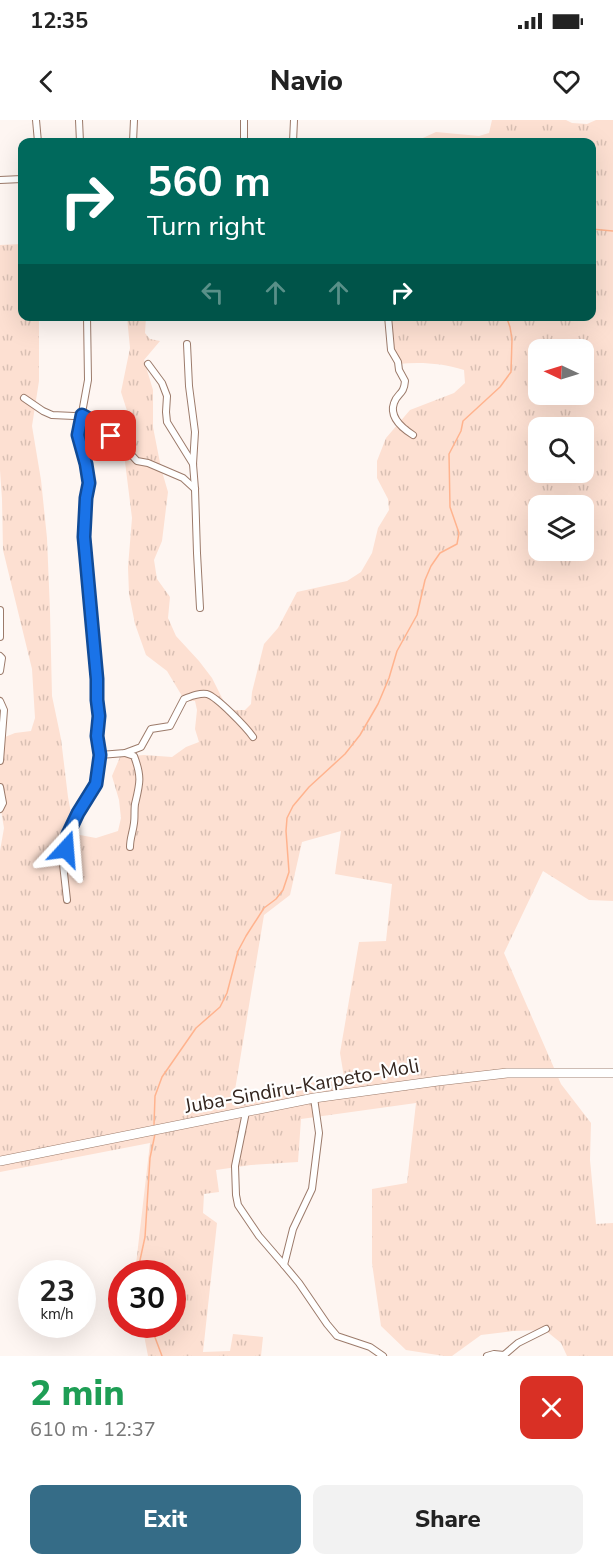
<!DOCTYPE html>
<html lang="en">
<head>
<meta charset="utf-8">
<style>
  body { margin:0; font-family:"Nunito Sans",sans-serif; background:#f2f2f2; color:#222; height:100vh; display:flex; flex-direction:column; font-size:22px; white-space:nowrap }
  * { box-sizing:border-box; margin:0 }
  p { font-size:20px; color:#767676 }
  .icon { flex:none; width:33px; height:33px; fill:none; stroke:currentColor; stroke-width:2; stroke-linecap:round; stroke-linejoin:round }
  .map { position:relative; height:1236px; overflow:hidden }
  .sheet { display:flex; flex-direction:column; background:#fff; flex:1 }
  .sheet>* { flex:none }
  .hud { position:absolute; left:18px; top:18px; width:578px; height:183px; border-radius:12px; box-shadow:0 6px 24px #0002; background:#00695c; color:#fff; overflow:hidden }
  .needle { width:39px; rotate:274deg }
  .buttons { position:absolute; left:528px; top:219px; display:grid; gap:12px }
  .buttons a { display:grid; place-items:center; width:66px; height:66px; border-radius:12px; background:#fff; box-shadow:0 6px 24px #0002; font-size:30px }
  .speed { position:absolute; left:18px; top:1140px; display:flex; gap:12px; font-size:30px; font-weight:700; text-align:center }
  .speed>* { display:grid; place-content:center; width:78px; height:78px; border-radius:50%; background:#fff; box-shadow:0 6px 24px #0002; line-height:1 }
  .speed small { font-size:15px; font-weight:400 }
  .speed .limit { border:9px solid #d22; background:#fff; color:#111 }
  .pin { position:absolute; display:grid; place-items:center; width:51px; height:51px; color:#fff; margin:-26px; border-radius:12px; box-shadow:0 3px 9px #0006 }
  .me { position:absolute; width:66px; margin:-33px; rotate:19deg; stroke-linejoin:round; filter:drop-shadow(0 0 4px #0008) }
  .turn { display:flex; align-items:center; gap:21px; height:126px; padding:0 30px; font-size:27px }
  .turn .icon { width:78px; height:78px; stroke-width:2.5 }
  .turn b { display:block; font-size:42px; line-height:51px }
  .lanes { display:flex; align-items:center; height:57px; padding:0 30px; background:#0003; justify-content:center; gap:30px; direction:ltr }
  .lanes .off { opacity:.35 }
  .round { display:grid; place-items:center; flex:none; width:63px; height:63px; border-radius:12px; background:#f2f2f2 }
  .overview { display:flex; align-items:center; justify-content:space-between; height:102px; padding:0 30px }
  h1 { font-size:36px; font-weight:800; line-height:45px; color:#1e9e55 }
  .button { display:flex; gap:12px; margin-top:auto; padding:12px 30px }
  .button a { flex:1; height:69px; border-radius:12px; background:#356c87; color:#fff; font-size:24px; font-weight:800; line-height:69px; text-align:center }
  .button a+a { background:#f2f2f2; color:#222 }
  .status { display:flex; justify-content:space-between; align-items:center; height:42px; padding:0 30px; background:#fff; direction:ltr }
  .status svg { height:16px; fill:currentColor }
  header { display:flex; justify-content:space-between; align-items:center; height:78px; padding:0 30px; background:#fff; font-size:27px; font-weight:800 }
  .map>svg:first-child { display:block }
  .grass { fill:url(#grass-tufts); fill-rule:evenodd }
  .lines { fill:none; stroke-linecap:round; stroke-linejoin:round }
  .stream { stroke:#ffb38e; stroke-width:1.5 }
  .minor-casing { stroke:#9c7b6b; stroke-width:8 }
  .secondary-casing { stroke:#9c7b6b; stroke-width:10 }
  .minor { stroke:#fff; stroke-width:6 }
  .secondary { stroke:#fff; stroke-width:9 }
  .route-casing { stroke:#114b97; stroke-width:15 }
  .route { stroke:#1a73e8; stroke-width:10 }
  .labels { text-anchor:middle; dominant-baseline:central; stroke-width:4.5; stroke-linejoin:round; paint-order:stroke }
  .street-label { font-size:20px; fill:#34261f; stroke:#fff }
</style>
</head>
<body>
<div class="status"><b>12:35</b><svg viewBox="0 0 49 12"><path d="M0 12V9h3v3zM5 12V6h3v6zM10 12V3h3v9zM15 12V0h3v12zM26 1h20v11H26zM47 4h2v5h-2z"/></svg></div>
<header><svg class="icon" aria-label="back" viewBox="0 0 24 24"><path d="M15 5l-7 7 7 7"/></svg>Navio<svg class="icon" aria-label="heart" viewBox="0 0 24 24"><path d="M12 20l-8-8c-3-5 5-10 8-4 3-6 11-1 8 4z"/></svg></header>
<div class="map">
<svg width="613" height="1236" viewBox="0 0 613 1236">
  <defs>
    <pattern id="grass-tufts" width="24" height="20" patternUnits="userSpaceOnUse" patternTransform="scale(1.5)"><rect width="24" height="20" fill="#fde0d2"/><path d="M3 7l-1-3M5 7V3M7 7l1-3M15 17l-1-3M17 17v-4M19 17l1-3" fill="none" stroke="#d9c0b4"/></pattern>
  </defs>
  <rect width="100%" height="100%" fill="#fef6f2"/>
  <path class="grass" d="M492,0H566L572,3L587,4L596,0H613V781L589,780L543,751L504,833L561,964L591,1003L590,1040L596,1104L613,1103V1236H567L561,1223L545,1210L513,1211L481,1215L452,1236H444L406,1230L381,1206L372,1143V1069L407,1063L416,983L301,999L298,1042L251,1045L216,1050L219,1072L204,1074L203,1093L217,1103L203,1232L230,1231L233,1214L263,1217L261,1236H148L142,1205L172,1204V1154L135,1153L150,1023L0,1052V731L4,708L0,684V619L15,613L31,611L35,598L32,549L3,430L2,379L0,350V125L22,124V196L39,197V261L32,306L41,360L47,418L50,491L52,576L61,619L68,677L74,709L80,715L96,718L118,711L121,698L119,680L112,656L120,637L144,635L172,637L186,627L199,622L195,609L197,590L195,581H185L167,551L146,535L135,504L129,474L128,447L132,398L125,342L130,300L121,272L130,228L127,197H146L145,213L150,219L160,221L144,240L153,270V307L161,348L168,372L162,421L154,440L157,459L170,477L168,498L176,516L199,541L212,558L225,584L233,590H245L251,584L252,572L264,524L278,508L297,472L347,461L361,452L372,433L378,408L389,390L388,379L377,358V341L386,318L410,290L454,273L465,263L464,250C441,243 421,242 398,244L390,233L393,197L591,196V22H414L436,12L479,16L489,13ZM538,230H584V274H538ZM538,308H584V352H538ZM538,386H584V430H538ZM341,711L335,754L392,764L386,821L359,822L340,933L344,957L234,976L264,795L290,775L302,722Z"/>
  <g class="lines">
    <g class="stream">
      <polyline points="591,109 613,111"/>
      <polyline points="154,1005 155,976 162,957 196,908 220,887 227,873 238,831 246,816 264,788 276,779 283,770 289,752 286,711 287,698 293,686 309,667 345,634 360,615 378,584 389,558 397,531 417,495 425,460 431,446 440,433 457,424 459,413 450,387 449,334 461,311 463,301 500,267 511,252 512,219 510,207 506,196"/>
      <polyline points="137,1154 145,1117 150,1038 155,1014"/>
      <polyline points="150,1204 162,1236"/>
    </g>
    <defs>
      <g id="minor">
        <polyline points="36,0 38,22"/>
        <polyline points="79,0 80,22"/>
        <polyline points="244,0 244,22"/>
        <polyline points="133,22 134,0"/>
        <polyline points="293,22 294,0"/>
        <polyline points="0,60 22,59"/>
        <path d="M87,196L88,260L78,315L86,343L89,363L86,378L84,417L91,485L97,580L99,596L97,616L100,635L125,633L141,627L151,609L170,606L184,579C192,576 198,573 207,574C217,577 246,607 253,617"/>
        <path d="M388,196L391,230L398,242L399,250L405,261C404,275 397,273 394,283C389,297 402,308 413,315"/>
        <polyline points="187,224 189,266 195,312 193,344 195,369 197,433 200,488"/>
        <polyline points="148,244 162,263 167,276 166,292 167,302 193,344"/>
        <polyline points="24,278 43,291 52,295 74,296 83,295 106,307 112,318"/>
        <polyline points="121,326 125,328 137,341 148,343 183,358 195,369"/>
        <polyline points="0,490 0,517"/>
        <polyline points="0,536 2,538 0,551"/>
        <polyline points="0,581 4,590 0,641"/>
        <path d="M125,633L134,636C142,657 140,663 135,684C134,690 135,697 134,703C133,712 130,718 130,727"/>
        <polyline points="0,667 3,683 0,689"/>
        <polyline points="67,780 63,744 68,714 78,693 96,664 100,635"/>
        <polyline points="314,978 319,1013 312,1069 293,1109 284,1145 299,1163 327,1204 337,1216 370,1227 383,1236"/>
        <polyline points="246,992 235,1046 236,1075 238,1085 259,1116 284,1145"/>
        <polyline points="487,1236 494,1234 504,1235 518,1223 546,1209"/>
      </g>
      <polyline id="secondary" points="0,1041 314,978 438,961 507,953 613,953"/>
    </defs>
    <use href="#minor" class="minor-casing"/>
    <use href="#secondary" class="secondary-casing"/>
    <use href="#minor" class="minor"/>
    <use href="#secondary" class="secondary"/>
  </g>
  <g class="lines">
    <defs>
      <polyline id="route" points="66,729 68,714 78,693 96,664 100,635 97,616 99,596 97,580 97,559 84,417 86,378 89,363 86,344 78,315 82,295 106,308 111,316"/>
    </defs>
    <use href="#route" class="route-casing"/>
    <use href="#route" class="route"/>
  </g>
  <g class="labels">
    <g class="street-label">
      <text transform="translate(302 966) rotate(-10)">Juba-Sindiru-Karpeto-Moli</text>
    </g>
  </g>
</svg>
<div class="buttons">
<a><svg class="needle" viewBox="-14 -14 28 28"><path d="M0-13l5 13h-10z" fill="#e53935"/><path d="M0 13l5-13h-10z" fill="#767676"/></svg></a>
<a><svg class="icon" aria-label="search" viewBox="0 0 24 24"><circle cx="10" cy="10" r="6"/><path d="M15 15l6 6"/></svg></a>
<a><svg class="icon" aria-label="layers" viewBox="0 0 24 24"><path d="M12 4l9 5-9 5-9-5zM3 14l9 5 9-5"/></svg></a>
</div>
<div class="speed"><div>23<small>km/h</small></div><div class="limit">30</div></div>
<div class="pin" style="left:111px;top:316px;background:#d93025"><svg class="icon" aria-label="arrive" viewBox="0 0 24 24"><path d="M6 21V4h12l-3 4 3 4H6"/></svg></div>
<svg class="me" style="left:66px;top:729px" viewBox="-20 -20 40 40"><path d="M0-17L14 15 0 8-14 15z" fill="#1a73e8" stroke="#fff" stroke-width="4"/></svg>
<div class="hud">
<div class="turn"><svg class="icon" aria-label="right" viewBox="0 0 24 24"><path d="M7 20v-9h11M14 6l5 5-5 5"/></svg><div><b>560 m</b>Turn right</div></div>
<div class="lanes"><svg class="icon off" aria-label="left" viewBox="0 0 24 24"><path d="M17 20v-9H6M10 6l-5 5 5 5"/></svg><svg class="icon off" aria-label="ahead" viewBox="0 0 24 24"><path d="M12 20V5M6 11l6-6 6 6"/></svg><svg class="icon off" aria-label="ahead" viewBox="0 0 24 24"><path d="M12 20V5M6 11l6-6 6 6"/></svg><svg class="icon" aria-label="right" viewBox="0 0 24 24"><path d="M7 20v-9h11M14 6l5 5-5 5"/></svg></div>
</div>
</div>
<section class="sheet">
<div class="overview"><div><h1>2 min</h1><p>610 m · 12:37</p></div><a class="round" style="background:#d93025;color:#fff"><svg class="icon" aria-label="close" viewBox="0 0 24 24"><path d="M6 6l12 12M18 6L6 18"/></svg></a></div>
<div class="button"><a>Exit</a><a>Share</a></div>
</section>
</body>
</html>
